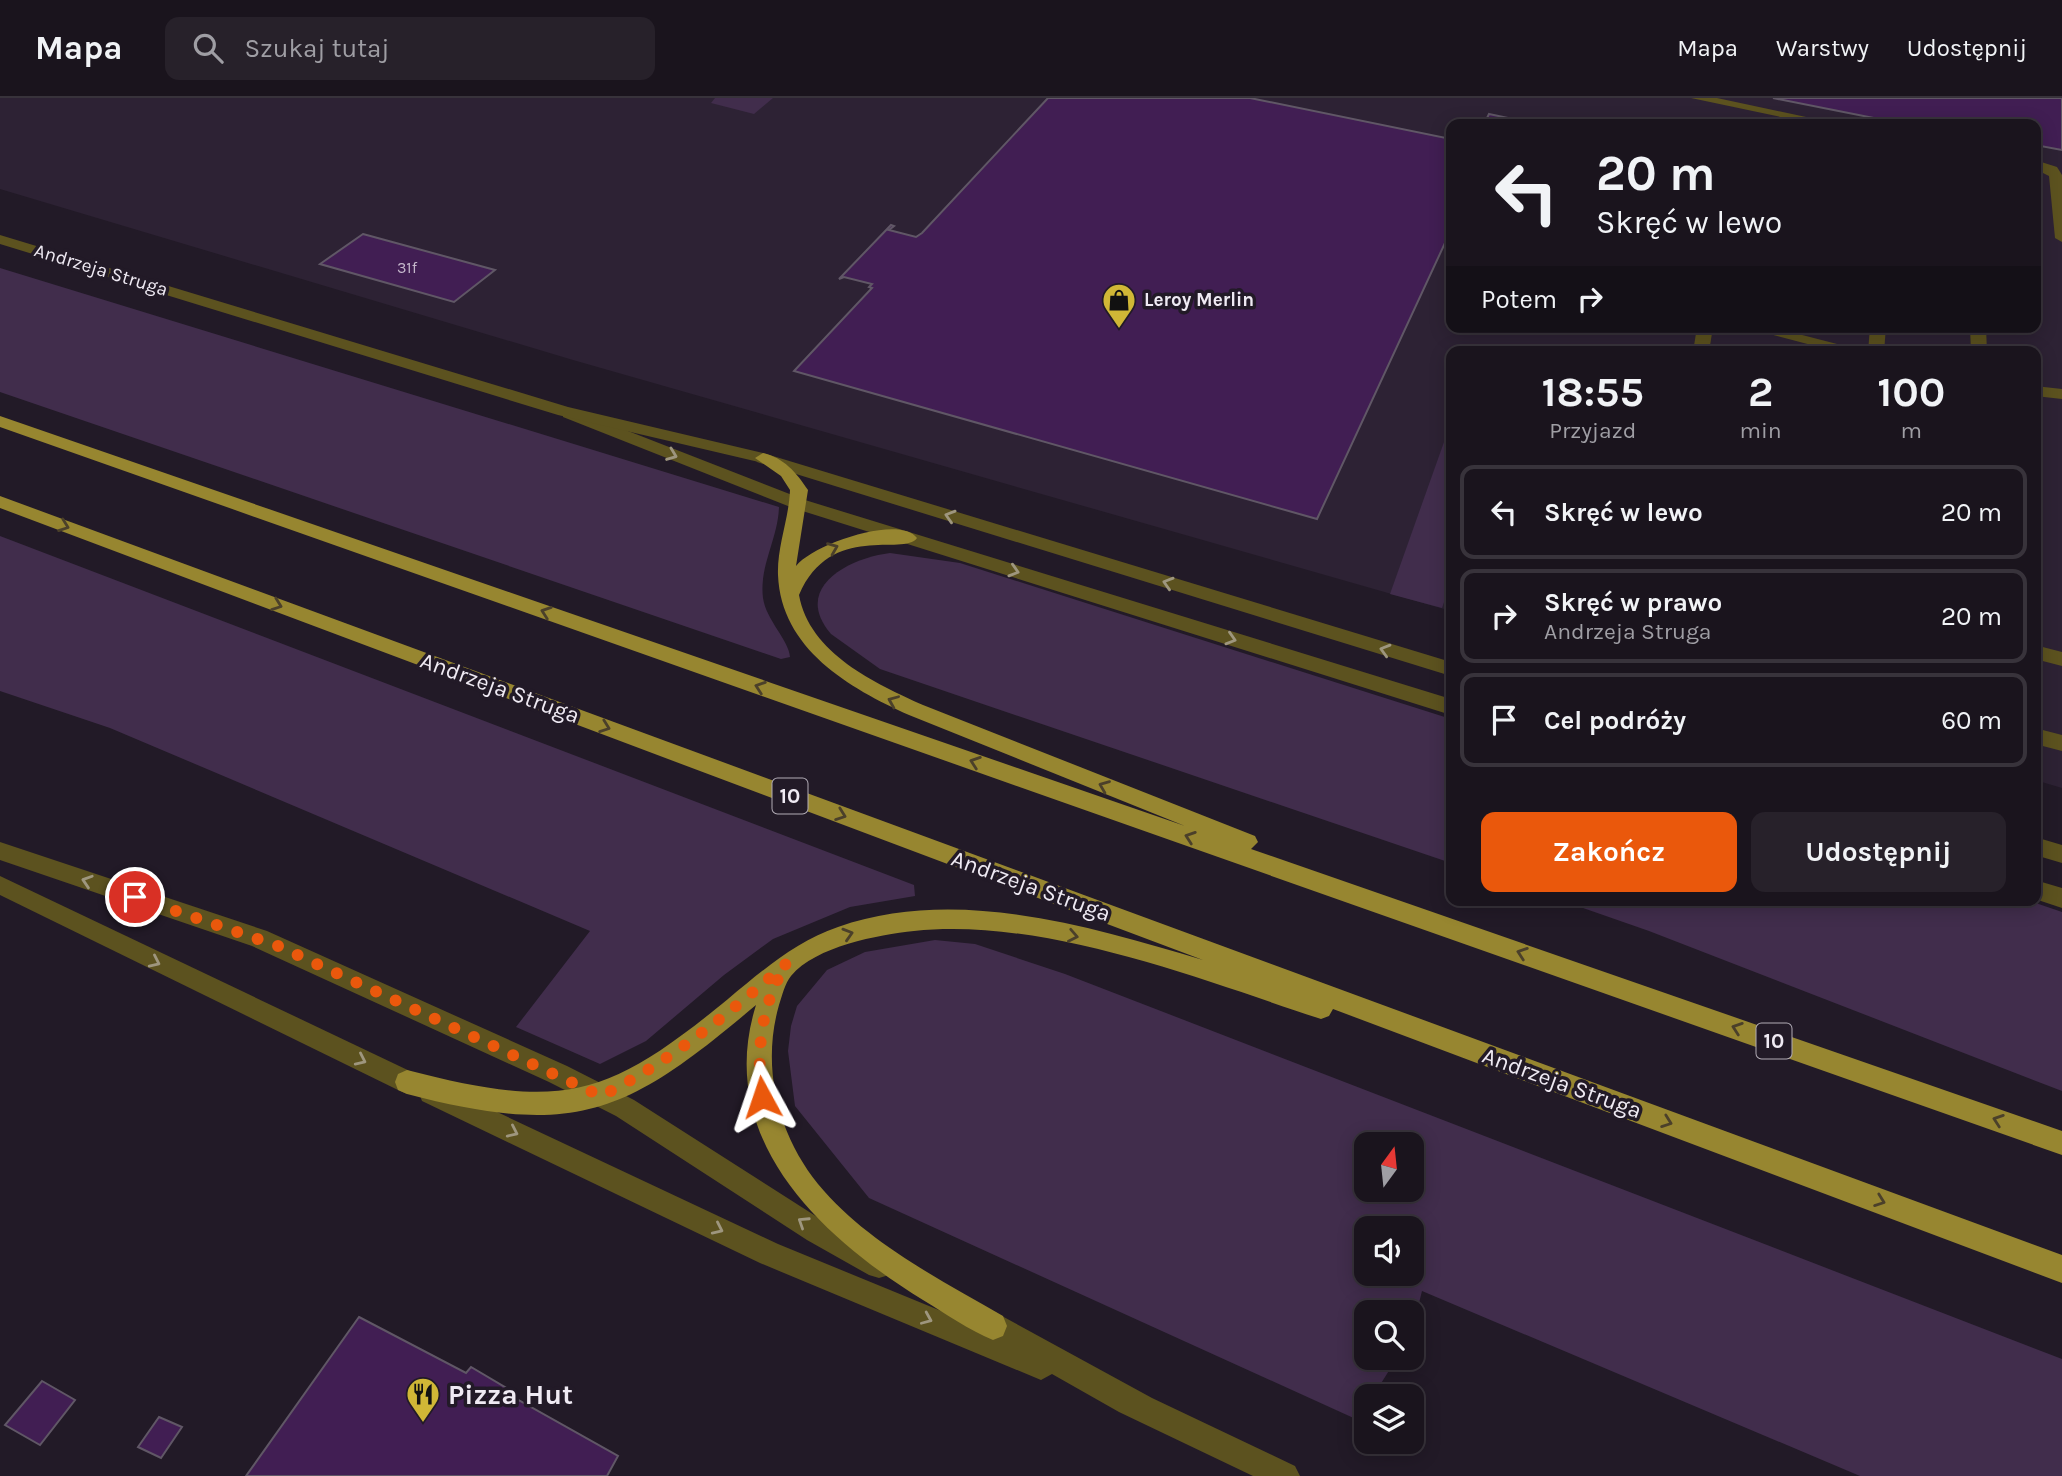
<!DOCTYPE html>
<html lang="pl">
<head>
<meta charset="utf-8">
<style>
  body { margin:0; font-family:Karla,sans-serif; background:#27212a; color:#f1f3f6; height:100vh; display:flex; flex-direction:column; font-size:26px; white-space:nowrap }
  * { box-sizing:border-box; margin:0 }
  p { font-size:23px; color:#9f9ea4 }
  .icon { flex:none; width:38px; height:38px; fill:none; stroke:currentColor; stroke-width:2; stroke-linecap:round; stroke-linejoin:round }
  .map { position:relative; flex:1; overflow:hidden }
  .side { position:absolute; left:1446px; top:248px; width:595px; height:560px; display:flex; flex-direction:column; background:#1a141d; border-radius:14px; box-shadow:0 4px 18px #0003,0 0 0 2px #38333b }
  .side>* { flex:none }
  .hud { position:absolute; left:1446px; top:21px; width:595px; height:214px; border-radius:14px; box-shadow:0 4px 18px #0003,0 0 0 2px #38333b; background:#1a141d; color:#f1f3f6; overflow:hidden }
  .needle { width:46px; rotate:15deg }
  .fabs { position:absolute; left:1354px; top:1034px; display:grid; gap:14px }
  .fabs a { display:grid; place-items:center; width:70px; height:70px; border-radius:14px; background:#1a141d; box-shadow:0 4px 18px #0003,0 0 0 2px #38333b; font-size:35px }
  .pin { position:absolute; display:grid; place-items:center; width:60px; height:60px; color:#fff; margin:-30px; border:4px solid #fff; border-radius:50%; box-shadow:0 2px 7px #0007 }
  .me { position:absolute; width:77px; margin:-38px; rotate:355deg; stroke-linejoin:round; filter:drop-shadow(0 0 5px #0008) }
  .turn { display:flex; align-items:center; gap:24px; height:147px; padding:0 35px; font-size:32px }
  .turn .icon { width:91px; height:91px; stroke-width:2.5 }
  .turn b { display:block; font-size:49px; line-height:60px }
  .then { display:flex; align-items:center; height:66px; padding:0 35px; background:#0003; gap:14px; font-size:26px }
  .eta { display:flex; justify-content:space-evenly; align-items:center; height:119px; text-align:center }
  .eta b { font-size:42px; font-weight:700; line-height:49px }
  .cta { display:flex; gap:14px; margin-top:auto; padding:14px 35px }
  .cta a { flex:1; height:80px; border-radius:14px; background:#ea580c; color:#fff; font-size:28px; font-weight:700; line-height:80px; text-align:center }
  .cta a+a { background:#27212a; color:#f1f3f6 }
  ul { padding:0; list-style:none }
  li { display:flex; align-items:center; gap:21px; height:94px; margin:0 14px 10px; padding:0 21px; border:4px solid #38333b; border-radius:14px }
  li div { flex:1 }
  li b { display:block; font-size:26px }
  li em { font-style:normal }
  header { display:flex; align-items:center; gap:42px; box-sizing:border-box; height:98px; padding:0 35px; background:#1a141d; border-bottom:2px solid #38333b }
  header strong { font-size:33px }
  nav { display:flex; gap:38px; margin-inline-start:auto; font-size:24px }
  .search { width:490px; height:63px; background:#27212a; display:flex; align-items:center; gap:18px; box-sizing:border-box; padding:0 24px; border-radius:14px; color:#9f9ea4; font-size:26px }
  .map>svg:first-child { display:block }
  .built { fill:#2d2234; fill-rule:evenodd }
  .green { fill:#412d4c; fill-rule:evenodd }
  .building { fill:#411e53; stroke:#605766; stroke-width:2 }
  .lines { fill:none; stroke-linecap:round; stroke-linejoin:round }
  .minor { fill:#5c521f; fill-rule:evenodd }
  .tertiary { fill:#5c521f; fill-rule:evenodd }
  .primary { fill:#978630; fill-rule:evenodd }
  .oneway { stroke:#9e967e }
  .oneway2 { stroke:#4b402a }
  .route { stroke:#ea580c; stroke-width:12; stroke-dasharray:0 21.6 }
  .labels { text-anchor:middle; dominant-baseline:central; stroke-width:7; stroke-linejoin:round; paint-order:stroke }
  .far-number-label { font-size:16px; fill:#c4b7cb }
  .far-street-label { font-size:19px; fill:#efeaf3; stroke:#221a27 }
  .far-poi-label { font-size:19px; font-weight:bold; fill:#efeaf3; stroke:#221a27; text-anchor:start }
  .shield { fill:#221a27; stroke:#b2acb6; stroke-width:2 }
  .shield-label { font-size:21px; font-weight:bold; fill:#efeaf3 }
  .street-label { font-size:23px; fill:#efeaf3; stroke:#221a27 }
  .near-poi-label { font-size:28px; font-weight:bold; fill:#efeaf3; stroke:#221a27; text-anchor:start }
</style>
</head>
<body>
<header>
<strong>Mapa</strong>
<div class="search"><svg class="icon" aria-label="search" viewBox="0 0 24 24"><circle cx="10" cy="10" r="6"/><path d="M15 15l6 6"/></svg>Szukaj tutaj</div>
<nav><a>Mapa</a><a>Warstwy</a><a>Udostępnij</a></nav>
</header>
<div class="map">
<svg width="2062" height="1378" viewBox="0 0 2062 1378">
  <rect width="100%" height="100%" fill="#221a27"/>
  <path class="built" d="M0,0H2062V690L2035,682V254H1451V513L573,262L0,91ZM1451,26H2035V229H1451Z"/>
  <g class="green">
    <polygon points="715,0 773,0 754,16 711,5"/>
    <path d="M0,170L779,409C778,441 759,468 763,500C766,522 789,542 790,559L781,561L0,294Z"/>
    <polygon points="1449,330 1451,483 1442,510 1390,496"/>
    <polygon points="0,438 914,787 915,798 850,809 773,841 724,877 646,943 600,966 516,929 590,833 110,630 0,593"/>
    <path d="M890,455L960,465L1451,621V765L880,571L831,536C791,489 850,460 890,455Z"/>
    <polygon points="1563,803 2030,803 2062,814 2062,993 1649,833"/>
    <path d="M935,842L975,846L1065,876L2062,1261V1378H1860L1422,1193L1412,1233V1214H1367V1260H1397L1373,1298H1367V1309L1358,1322L869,1100L795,1008L788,953L791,928L797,908L827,872L865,854ZM1367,1046H1412V1092H1367ZM1367,1130H1412V1176H1367Z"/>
  </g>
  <g class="building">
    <polygon points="1048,0 1250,0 1451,41 1451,132 1317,421 794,273 872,190 869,189 872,186 844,179 839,181 891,127 894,128 889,132 916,139 922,135"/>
    <polygon points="1773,0 2062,0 2062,52 2035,47 2035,26 1904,26"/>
    <polygon points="1489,16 1527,24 1526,26 1484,26"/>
    <polygon points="363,136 495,172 454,204 320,166"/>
    <polygon points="359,1219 466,1275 471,1269 508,1291 506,1295 618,1358 607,1378 246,1378"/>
    <polygon points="42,1283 75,1302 40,1347 5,1327"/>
    <polygon points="159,1319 182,1329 161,1360 138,1349"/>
  </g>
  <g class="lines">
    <g class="minor">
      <polygon points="1691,0 1717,0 1839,26 1814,26"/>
      <polygon points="2035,62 2057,69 2062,77 2062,144 2055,140 2049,78 2035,71"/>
      <polygon points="1697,229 1713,229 1709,254 1693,254"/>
      <polygon points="1743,229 1771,229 1868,254 1838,254"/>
      <polygon points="1870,229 1886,229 1884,254 1868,254"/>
      <polygon points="1970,229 1986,229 1987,254 1971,254"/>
      <polygon points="2035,288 2062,291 2062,301 2035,298"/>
      <polygon points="569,310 805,402 1451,601 1451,617 793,410 563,319 563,311"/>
      <polygon points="763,355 1451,564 1451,578 757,364 755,360"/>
      <polygon points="2035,547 2062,554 2062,568 2035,561"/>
      <polygon points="2035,630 2062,637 2062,653 2035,646"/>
      <polygon points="2035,739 2062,747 2062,765 2035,757"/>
      <polygon points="0,744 267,833 567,968 634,1002 825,1124 889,1157 892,1167 889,1177 879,1180 869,1177 807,1142 616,1018 549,984 252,848 0,762"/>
      <polygon points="2035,782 2062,790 2062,810 2035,801"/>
      <polygon points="431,983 778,1146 968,1224 971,1212 981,1208 991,1212 1152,1300 1295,1368 1300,1378 1253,1378 1119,1314 1052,1276 1041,1282 760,1165 422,1003 419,995 422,987"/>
    </g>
    <g class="tertiary">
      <polygon points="0,137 568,309 763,355 771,360 763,365 558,317 0,146"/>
      <polygon points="0,778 416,976 419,984 416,992 407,996 398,992 0,797"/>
    </g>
    <g class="primary">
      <path d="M0,318L1185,728L909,617C849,590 781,551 778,477C777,448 789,421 790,392L781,378L755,360L763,355C784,360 796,374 808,392L796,468C813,446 900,416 917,440C904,459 831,423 799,497C809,555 876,586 923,607L1255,738L1258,744L1251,751L2062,1033V1057L0,329Z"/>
      <path d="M0,398L2062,1157V1185L1333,911L1329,918L1321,921C1199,881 1043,819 914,833C878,837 816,848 791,878C785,885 782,898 779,907C761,970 778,1036 818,1086C866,1144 939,1181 1003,1218L1007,1228L1003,1238L993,1242C969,1232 946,1216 923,1202C821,1139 714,1041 756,907C626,1017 576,1040 407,996L398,992L395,984L398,976L407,972C562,1012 605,1002 728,901C763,872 795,844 838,829C956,788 1088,828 1203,862L0,410Z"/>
    </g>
  </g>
  <defs><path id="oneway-chevron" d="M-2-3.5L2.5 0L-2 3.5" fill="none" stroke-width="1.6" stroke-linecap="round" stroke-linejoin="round" transform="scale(1.75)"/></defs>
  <g class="oneway">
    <use href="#oneway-chevron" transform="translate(672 357) rotate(21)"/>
    <use href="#oneway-chevron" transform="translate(950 418) rotate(-163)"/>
    <use href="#oneway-chevron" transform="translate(1014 473) rotate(17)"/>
    <use href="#oneway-chevron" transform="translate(1168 485) rotate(-163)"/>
    <use href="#oneway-chevron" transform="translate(1231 541) rotate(17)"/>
    <use href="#oneway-chevron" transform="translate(1385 552) rotate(-164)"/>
    <use href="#oneway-chevron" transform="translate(87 783) rotate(-162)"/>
    <use href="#oneway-chevron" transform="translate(155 864) rotate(25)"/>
    <use href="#oneway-chevron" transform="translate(361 962) rotate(25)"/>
    <use href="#oneway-chevron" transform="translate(513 1034) rotate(25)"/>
    <use href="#oneway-chevron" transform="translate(803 1124) rotate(-147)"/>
    <use href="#oneway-chevron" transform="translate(718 1131) rotate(25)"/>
    <use href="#oneway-chevron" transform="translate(927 1221) rotate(23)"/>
  </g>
  <g class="oneway2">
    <use href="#oneway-chevron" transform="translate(64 428) rotate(20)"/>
    <use href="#oneway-chevron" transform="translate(833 450) rotate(-22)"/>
    <use href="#oneway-chevron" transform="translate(277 507) rotate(20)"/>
    <use href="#oneway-chevron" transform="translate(546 514) rotate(-161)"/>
    <use href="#oneway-chevron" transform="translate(760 589) rotate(-161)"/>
    <use href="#oneway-chevron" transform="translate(893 603) rotate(-157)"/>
    <use href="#oneway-chevron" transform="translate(605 629) rotate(20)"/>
    <use href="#oneway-chevron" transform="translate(975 664) rotate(-161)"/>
    <use href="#oneway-chevron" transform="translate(1104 688) rotate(-158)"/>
    <use href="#oneway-chevron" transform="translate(841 717) rotate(20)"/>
    <use href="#oneway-chevron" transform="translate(1190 739) rotate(-161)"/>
    <use href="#oneway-chevron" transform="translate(848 836) rotate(-17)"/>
    <use href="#oneway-chevron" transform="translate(1073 838) rotate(11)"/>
    <use href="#oneway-chevron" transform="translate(1522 855) rotate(-161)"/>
    <use href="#oneway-chevron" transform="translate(1737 930) rotate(-161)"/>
    <use href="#oneway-chevron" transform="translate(1998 1022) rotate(-161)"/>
    <use href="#oneway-chevron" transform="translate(1667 1024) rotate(20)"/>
    <use href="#oneway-chevron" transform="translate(1880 1103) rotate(20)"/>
  </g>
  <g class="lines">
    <path class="route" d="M135,799L278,848L601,998C670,964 729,915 787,865C761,906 756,952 762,999"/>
  </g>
  <defs>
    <symbol id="shop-pin" viewBox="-11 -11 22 30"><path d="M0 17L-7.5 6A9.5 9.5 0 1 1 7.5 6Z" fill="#d0b736" stroke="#221a27"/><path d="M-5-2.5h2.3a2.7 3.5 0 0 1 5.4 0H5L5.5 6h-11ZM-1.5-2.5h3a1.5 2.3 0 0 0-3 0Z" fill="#111"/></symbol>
    <symbol id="restaurant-pin" viewBox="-11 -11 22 30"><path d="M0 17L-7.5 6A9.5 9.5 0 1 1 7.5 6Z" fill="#d0b736" stroke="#221a27"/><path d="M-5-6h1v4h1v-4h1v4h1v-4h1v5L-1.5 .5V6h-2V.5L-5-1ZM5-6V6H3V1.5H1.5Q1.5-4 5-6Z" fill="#111"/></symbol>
  </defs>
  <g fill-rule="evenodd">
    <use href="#shop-pin" x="1100" y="183" width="38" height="52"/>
    <use href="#restaurant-pin" x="404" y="1277" width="38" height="52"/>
  </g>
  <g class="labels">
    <g class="far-number-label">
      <text x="407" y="169">31f</text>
    </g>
    <g class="far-street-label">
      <text transform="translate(101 172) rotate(17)">Andrzeja Struga</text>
    </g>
    <g class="far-poi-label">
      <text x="1144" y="202">Leroy Merlin</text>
    </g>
    <g class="shield">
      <rect x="772.5" y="680.5" width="35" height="35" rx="5"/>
      <rect x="1756.5" y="925.5" width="35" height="35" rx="5"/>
    </g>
    <g class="shield-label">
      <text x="790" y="698">10</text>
      <text x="1774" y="943">10</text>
    </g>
    <g class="street-label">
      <text transform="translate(500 590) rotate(20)">Andrzeja Struga</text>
      <text transform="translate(1031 788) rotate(20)">Andrzeja Struga</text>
      <text transform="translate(1562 985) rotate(20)">Andrzeja Struga</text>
    </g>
    <g class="near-poi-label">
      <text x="448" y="1296">Pizza Hut</text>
    </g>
  </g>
</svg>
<div class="fabs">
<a><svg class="needle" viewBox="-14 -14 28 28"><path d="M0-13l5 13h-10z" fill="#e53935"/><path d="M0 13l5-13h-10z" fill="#9f9ea4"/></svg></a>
<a><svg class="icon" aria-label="sound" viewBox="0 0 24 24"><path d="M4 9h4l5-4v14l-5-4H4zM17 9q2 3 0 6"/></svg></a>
<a><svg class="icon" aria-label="search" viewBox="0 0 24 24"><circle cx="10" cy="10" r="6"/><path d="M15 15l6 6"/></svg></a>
<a><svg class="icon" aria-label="layers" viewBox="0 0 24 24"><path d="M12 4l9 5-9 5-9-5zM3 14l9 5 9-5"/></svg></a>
</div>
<div class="pin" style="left:135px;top:799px;background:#d93025"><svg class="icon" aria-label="arrive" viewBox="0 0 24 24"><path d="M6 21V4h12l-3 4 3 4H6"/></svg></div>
<svg class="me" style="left:762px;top:999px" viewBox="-20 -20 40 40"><path d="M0-17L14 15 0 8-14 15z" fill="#ea580c" stroke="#fff" stroke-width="4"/></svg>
<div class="hud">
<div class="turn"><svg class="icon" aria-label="left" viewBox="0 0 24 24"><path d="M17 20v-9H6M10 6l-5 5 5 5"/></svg><div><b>20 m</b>Skręć w lewo</div></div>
<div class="then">Potem<svg class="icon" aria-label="right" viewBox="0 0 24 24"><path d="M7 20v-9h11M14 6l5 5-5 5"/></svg></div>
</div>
<section class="side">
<div class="eta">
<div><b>18:55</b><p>Przyjazd</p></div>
<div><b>2</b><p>min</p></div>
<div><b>100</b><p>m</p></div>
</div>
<ul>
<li><svg class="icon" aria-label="left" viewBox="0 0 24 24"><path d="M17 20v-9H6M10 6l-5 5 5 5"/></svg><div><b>Skręć w lewo</b></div><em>20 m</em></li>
<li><svg class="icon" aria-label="right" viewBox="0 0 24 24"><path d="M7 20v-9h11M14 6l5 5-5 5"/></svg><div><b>Skręć w prawo</b><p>Andrzeja Struga</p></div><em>20 m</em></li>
<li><svg class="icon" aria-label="arrive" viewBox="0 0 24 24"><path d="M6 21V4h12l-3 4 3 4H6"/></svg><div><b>Cel podróży</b></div><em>60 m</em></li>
</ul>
<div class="cta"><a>Zakończ</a><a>Udostępnij</a></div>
</section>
</div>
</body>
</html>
